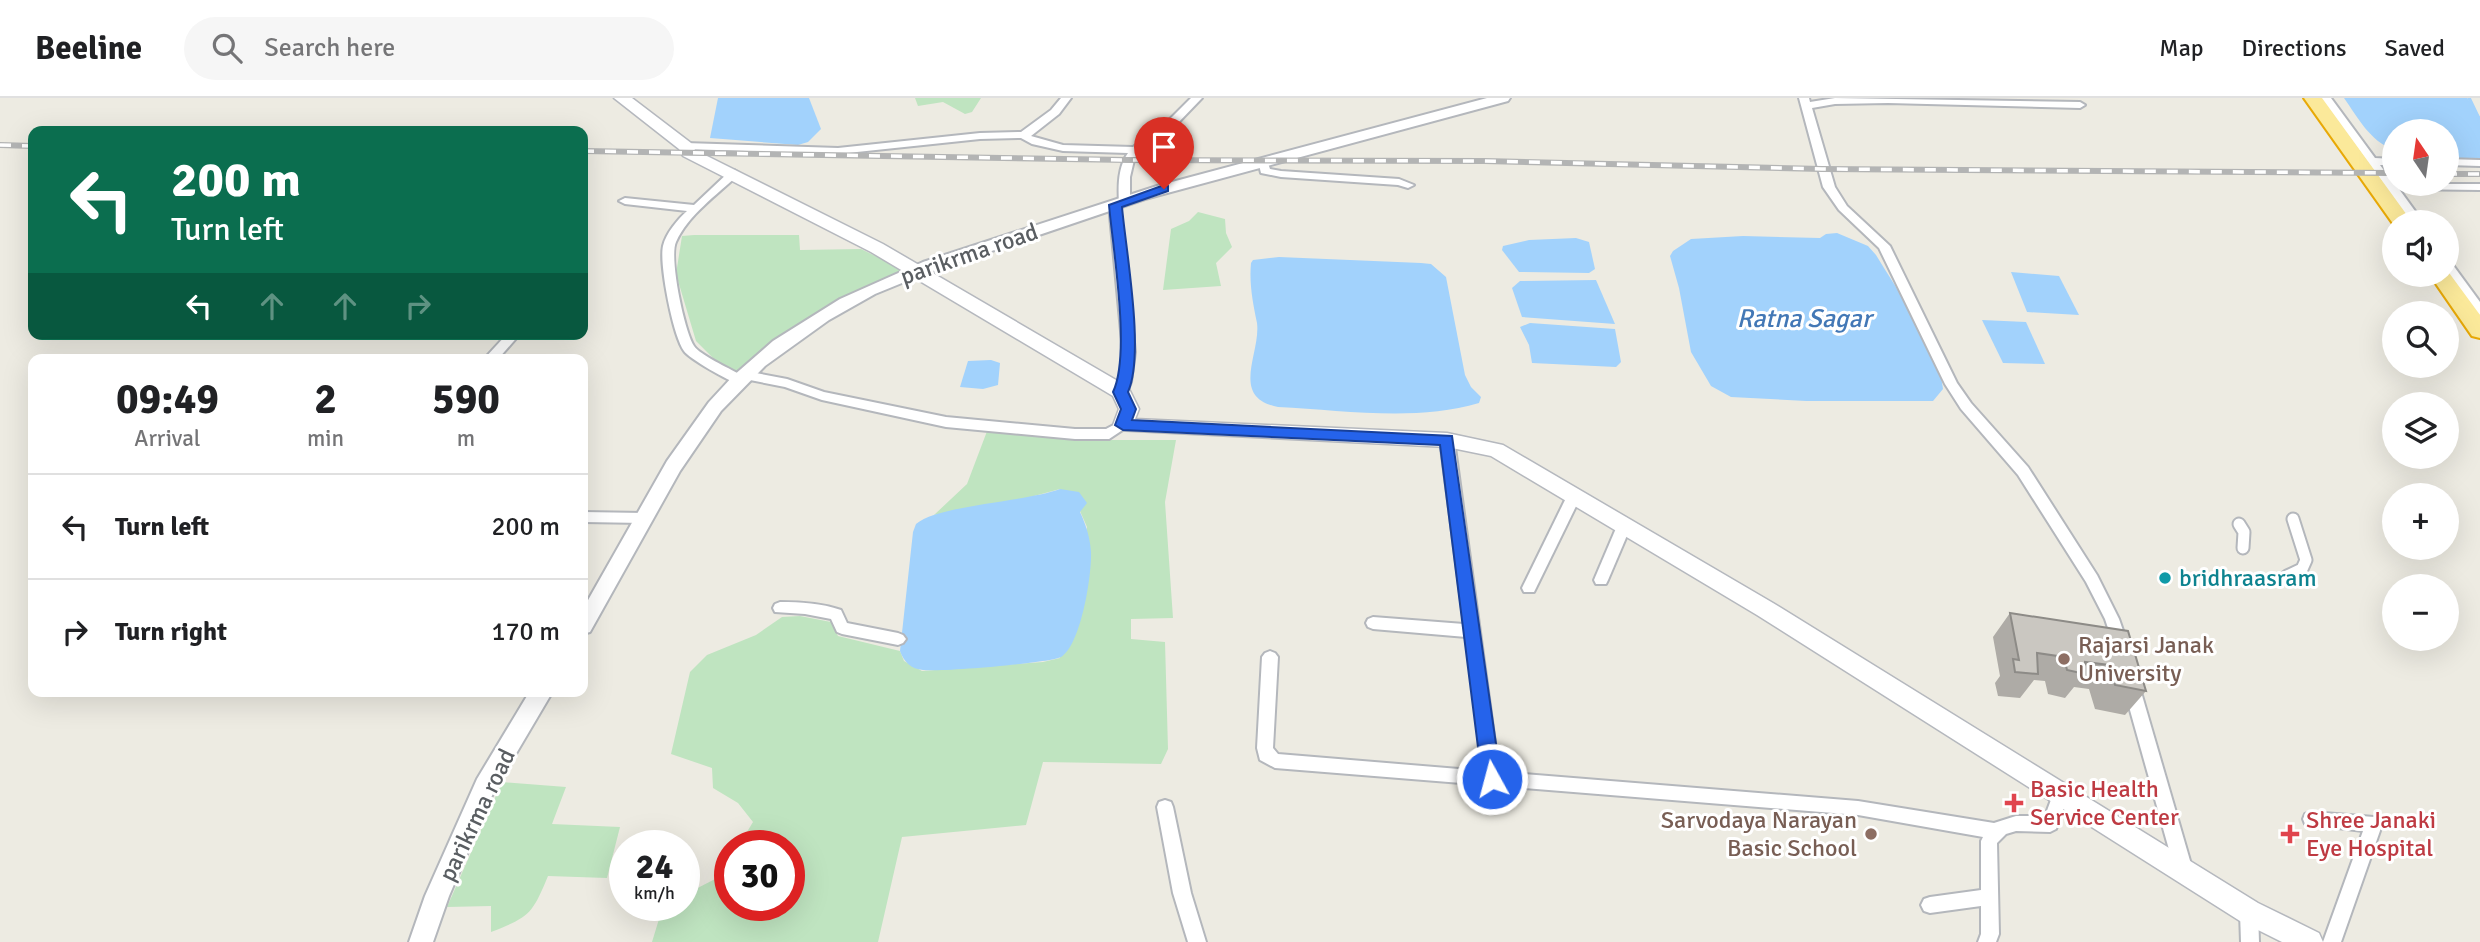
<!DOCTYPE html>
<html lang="en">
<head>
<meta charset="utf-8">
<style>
  body { margin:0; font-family:Signika,sans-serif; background:#f6f6f6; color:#202124; height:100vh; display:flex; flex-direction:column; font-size:26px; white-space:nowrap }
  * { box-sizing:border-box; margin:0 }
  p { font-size:23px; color:#757577 }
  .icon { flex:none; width:38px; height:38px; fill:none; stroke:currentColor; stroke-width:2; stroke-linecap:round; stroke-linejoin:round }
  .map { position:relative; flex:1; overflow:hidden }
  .details { position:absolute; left:28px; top:256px; width:560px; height:343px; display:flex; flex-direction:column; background:#fff; border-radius:14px; box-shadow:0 7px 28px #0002 }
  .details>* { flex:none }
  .hud { position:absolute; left:28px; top:28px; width:560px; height:214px; border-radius:14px; box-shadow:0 7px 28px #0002; background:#0b6e4f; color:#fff; overflow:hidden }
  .needle { width:46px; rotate:347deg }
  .buttons { position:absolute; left:2382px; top:21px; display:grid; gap:14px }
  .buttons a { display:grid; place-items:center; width:77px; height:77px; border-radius:50%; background:#fff; box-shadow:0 7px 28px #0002; font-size:35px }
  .speed { position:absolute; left:609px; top:732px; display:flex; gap:14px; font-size:35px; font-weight:700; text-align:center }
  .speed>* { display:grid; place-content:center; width:91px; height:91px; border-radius:50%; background:#fff; box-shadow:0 7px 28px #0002; line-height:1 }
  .speed small { font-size:18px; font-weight:400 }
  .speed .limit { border:10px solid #d22; background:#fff; color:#111 }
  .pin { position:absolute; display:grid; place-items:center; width:60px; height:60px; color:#fff; margin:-72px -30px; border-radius:50% 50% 50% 0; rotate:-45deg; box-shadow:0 0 7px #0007 }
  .pin .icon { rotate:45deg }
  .me { position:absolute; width:77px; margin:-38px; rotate:353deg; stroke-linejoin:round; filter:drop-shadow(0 0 5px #0008) }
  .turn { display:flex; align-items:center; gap:24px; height:147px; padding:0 28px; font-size:32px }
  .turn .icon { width:91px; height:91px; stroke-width:2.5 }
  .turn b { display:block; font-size:49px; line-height:60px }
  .lanes { display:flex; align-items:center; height:66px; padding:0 28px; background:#0003; justify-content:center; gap:35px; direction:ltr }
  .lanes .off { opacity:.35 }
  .eta { display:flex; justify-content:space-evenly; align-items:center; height:119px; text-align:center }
  .eta b { font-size:42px; font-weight:700; line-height:49px }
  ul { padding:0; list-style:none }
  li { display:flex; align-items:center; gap:21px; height:105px; padding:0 28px; border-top:2px solid #e0e0e0 }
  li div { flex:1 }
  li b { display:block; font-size:26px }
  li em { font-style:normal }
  header { display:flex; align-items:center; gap:42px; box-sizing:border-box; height:98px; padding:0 35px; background:#fff; border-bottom:2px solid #e0e0e0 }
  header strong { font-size:33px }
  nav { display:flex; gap:38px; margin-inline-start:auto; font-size:24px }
  .search { width:490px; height:63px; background:#f6f6f6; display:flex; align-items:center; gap:18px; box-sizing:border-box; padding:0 24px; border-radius:38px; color:#757577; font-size:26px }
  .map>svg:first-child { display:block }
  .green { fill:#bfe4c0 }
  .water { fill:#a2d2fc }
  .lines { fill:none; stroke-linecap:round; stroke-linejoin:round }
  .stream { stroke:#a2d2fc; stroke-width:3.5 }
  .pedestrian-casing { stroke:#b4b7bc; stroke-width:15 }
  .minor-casing { stroke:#b4b7bc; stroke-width:4 }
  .tertiary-casing { stroke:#b4b7bc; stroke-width:4 }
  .secondary-casing { stroke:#b5b8be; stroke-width:3 }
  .trunk-casing { stroke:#e8a907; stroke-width:4 }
  .pedestrian { stroke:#fff; stroke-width:11 }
  .minor { fill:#fff; fill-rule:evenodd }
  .tertiary { fill:#fff; fill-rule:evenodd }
  .secondary { fill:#fff; fill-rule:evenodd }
  .trunk { fill:#fbe99a; fill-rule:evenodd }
  .rail-casing { stroke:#b3b4b4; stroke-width:6 }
  .rail { stroke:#fff; stroke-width:3.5; stroke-dasharray:11; stroke-linecap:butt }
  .wall { fill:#aeaba6 }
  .building { fill:#cac7c1; stroke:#8d8b87; stroke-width:2 }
  .route { fill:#2563eb; stroke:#184099; stroke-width:2 }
  .culture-dot { fill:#0f9aa8; stroke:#fff; stroke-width:2.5 }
  .education-dot { fill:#8d6e63; stroke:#fff; stroke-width:2.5 }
  .health-dot { fill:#e0444e; stroke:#fff; stroke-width:2.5 }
  .labels { text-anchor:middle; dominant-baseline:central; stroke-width:6; stroke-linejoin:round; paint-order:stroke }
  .street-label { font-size:24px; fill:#5a5e62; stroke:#fff }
  .culture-label { font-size:24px; fill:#0d838f; stroke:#fff; text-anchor:start }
  .education-label { font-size:24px; fill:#785e54; stroke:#fff; text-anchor:start }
  .health-label { font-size:24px; fill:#be3a42; stroke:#fff; text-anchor:start }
  .water-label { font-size:26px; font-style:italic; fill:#4378b6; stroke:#fff }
</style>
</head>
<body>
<header>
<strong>Beeline</strong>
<div class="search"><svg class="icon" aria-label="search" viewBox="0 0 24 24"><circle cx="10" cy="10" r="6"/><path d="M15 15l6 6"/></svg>Search here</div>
<nav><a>Map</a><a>Directions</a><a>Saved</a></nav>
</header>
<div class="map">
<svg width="2480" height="844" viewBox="0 0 2480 844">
  <rect width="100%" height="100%" fill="#edebe2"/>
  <g class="green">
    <polygon points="915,0 981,0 972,14 965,16 943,4 918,8"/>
    <polygon points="1198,114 1225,121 1226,135 1232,149 1216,165 1221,188 1163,192 1171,131 1189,123"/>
    <polygon points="694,137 799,137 800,152 861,151 906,173 845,198 799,228 738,276 720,267 696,243 676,176 682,138"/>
    <polygon points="989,328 1103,342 1176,342 1165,404 1173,520 1131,521 1131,541 1165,544 1168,651 1161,666 1043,664 1026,727 902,739 878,844 652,844 663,808 684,807 684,797 719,779 730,762 730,807 789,807 789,747 739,747 753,724 738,705 713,690 712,670 671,656 690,574 707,557 756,537 782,519 800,518 831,524 838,538 900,553 904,563 922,573 1043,564 1060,560 1087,429 1080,413 1060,391 1023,401 934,417 967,386"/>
    <path d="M502,684L566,689L552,726L620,729L607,780L548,778C532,817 529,819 491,834V808L447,809Z"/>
  </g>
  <g class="water">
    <polygon points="718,0 809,0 821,31 808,44 798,47 710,40"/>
    <path d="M2344,0H2467L2480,19V60L2447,61L2446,33H2394V52C2370,43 2358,20 2344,0Z"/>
    <path d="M1837,135L1868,148L1876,157C1897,192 1940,253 1943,291L1933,303H1806L1731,299L1711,288L1691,254L1679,190L1670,158L1673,153L1691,141L1743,138L1820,140L1826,136Z"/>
    <polygon points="1576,140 1589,144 1595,171 1589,175 1519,174 1502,152 1503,148 1529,142"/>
    <path d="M1279,159L1421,165L1431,166L1446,179L1465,277L1471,289L1481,299L1479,305C1415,324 1343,312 1278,309C1229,299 1261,256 1257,225C1253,205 1249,186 1251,165L1253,162Z"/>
    <polygon points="2011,174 2059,178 2079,217 2027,214"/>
    <polygon points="1596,182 1615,226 1522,219 1512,190 1520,183"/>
    <polygon points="1982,222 2026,224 2045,266 2003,265"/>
    <polygon points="1530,225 1615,231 1621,264 1616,269 1532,265 1529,247 1520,229"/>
    <polygon points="991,262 1000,265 998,287 983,291 960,289 968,263"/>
    <path d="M1060,391L1079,394L1087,405L1080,414C1086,427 1090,439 1091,454C1092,477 1081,547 1061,559C1051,565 938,574 923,572C911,571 904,564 900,553L913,434L916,426C938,407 1025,404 1060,391Z"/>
  </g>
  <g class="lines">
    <polyline class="stream" points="2469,0 2480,23"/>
    <defs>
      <g id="pedestrian">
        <polyline points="2239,426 2244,434 2243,450"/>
        <polyline points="2287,478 2302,471 2306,462 2293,421"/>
      </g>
      <g id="minor">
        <path d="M1061,0H1071L1059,16L1031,38L1063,47L1133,49L1168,23L1191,0H1202L1176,27L1140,54L1134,62L1130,79V104L1128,106H1120L1135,254L1131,284L1126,297L1121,298L1115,294L1119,284L1123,254L1109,107L1111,105H1119C1118,88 1118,69 1128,55L1063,53L1032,46L1021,40L980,41L838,56L685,51L680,48L685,45L838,50L980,35L1021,34L1051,12Z"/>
        <polygon points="1799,0 1809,0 1810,4 1835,0 2080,4 2085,7 2080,10 1888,5 1835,6 1812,10 1835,89 1847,108 1890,148 1957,285 1971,305 2028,369 2097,477 2119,521 2128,547 2125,551 2120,553 2115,551 2105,521 2086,484 2018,377 1961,311 1945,286 1879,150 1839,112 1823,89"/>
        <polygon points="2321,0 2331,0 2375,60 2394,61 2394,67 2380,67 2394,86 2480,86 2480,92 2399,91 2423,124 2411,124 2387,91 2381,90 2379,88 2383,85"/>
        <polygon points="2446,61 2480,62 2480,68 2446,67"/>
        <polygon points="1264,64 1268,65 1270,71 1281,73 1399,81 1414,87 1408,90 1398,87 1281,79 1261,75 1259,67"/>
        <path d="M734,72L739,75L738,77C717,97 688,117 676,144C669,159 684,233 694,248C700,257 729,270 739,276L745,273L787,281L824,294L946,319L1075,331H1106L1123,322L1128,324L1130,327L1109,341H1075L946,329L822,302L785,289L745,281L744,285L739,286C730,284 688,260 684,253C673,238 659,166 663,148C666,135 678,121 687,113L625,106L619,103L625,100L694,107L730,73Z"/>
        <polygon points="2446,162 2450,163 2480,204 2480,217 2476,216 2446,175"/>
        <polygon points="507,236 520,236 498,261 484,261"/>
        <polygon points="1447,337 1454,342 1499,674 1858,703 1994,725 2016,718 2045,718 2055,691 2061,689 2067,691 2069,696 2056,731 2050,734 2016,733 2006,736 1997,745 1999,836 1996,844 1978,844 1981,836 1981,808 1930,815 1924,813 1921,807 1924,801 1930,799 1981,792 1981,743 1983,739 1858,717 1275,670 1260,662 1257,650 1262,559 1265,555 1270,553 1275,555 1278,559 1273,650 1278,656 1483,673 1466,539 1373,531 1368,529 1366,525 1368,521 1373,519 1464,526 1440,342"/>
        <polygon points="1574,393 1581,398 1536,490 1534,494 1524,494 1522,490 1567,398"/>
        <polygon points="583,414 644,415 651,420 644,425 583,424"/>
        <polygon points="1624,423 1629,424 1631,428 1608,482 1606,486 1596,486 1594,482 1617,428 1619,424"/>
        <path d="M780,504C801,504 821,505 841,512L847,525L898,535L903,537L906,541L903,545L898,547L842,536L837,534L831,521L805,516L775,514L773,510L775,506Z"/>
        <polygon points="2131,581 2136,582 2139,587 2193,773 2190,779 2184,781 2178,779 2175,773 2123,587 2126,582"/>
        <polygon points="1165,702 1171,704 1173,709 1191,795 1206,844 1188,844 1173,795 1157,709 1159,704"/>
        <polygon points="2311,714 2374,719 2380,722 2382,727 2341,844 2323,844 2363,733 2305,726 2303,721 2305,716"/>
        <polygon points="2249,806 2255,808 2258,814 2259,844 2241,844 2240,814 2243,808"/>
      </g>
      <g id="tertiary">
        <polygon points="1487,0 1510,0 1508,3 1145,101 924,176 875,196 829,222 765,268 721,313 680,373 590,534 583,536 583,511 667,363 709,304 733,278 773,243 840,201 923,164 1157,88"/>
        <polygon points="530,593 553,593 494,693 449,798 433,844 409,844 425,798 477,681"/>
      </g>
      <polygon id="secondary" points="614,0 632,0 691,45 695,52 883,146 1128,289 1139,311 1135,321 1447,335 1503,347 1773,505 2258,805 2319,835 2323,844 2282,844 2240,823 1757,517 1491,358 1447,349 1116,332 1113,327 1119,311 1113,298 871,154 683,58 679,51"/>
      <g id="trunk">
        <polygon points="2304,0 2322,0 2412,124 2394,124 2394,127"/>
        <polygon points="2447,172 2480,217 2480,240 2472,238 2430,177 2446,177"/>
      </g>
    </defs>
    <use href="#pedestrian" class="pedestrian-casing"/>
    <use href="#minor" class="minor-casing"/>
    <use href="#tertiary" class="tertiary-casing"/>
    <use href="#secondary" class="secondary-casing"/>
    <use href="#trunk" class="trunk-casing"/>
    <use href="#pedestrian" class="pedestrian"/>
    <use href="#minor" class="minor"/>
    <use href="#tertiary" class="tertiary"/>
    <use href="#secondary" class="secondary"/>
    <use href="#trunk" class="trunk"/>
    <defs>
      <g id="rail">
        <polyline points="0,47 33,48"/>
        <polyline points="583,53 1129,62 1484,63 1822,71 2394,75"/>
        <polyline points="2446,76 2480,76"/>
      </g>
    </defs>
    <use href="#rail" class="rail-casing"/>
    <use href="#rail" class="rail"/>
  </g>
  <polygon class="wall" points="2010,515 2128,533 2146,593 2125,617 2095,611 2089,591 2074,589 2065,600 2048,596 2045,583 2034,582 2020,600 1998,598 1995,585 2000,578 1993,539"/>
  <polygon class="building" points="2010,515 2128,533 2146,593 2115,587 2109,567 2085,564 2085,576 2067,572 2064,559 2037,555 2038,576 2015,574 2013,561 2019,562"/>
  <path class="route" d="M1164,87L1168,88V93L1122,109C1126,154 1145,256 1128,294L1136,311L1132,322L1452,338L1501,681L1498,687L1492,689L1485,687L1482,681L1440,347L1123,332L1115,327L1121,311L1113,294C1131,256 1113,152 1109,107Z"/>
  <circle class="culture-dot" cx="2165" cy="480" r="7"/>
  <g class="education-dot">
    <circle cx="2064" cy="561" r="7"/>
    <circle cx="1871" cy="736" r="7"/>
  </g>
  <g class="health-dot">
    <path d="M2010.5 694.5h7v7h7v7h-7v7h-7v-7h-7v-7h7z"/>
    <path d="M2286.5 725.5h7v7h7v7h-7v7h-7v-7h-7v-7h7z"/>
  </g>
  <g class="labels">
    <g class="street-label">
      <text transform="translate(969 156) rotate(-19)">parikrma road</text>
      <text transform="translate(477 717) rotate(-64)">parikrma road</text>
    </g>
    <g class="culture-label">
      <text x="2179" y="480">bridhraasram</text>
    </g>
    <g class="education-label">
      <text x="2078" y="547">Rajarsi Janak<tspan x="2078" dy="28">University</tspan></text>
      <text x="1857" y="722" text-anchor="end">Sarvodaya Narayan<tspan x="1857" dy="28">Basic School</tspan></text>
    </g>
    <g class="health-label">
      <text x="2030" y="691">Basic Health<tspan x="2030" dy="28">Service Center</tspan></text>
      <text x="2306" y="722">Shree Janaki<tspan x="2306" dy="28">Eye Hospital</tspan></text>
    </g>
    <g class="water-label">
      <text x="1804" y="221">Ratna Sagar</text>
    </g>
  </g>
</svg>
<div class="buttons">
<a><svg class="needle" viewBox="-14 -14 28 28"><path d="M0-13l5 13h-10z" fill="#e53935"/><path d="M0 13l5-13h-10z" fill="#757577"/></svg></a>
<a><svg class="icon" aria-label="sound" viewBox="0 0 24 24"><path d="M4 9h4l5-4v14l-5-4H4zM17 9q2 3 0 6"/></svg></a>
<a><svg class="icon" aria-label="search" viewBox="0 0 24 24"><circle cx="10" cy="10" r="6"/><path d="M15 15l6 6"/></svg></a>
<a><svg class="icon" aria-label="layers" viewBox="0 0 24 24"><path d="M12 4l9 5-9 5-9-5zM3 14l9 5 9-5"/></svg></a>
<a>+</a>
<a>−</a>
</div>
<div class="speed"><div>24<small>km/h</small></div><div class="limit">30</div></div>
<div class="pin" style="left:1164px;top:91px;background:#d93025"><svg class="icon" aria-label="arrive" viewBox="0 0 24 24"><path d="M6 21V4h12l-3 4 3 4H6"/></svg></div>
<svg class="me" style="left:1492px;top:681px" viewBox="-20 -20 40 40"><circle r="17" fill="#2563eb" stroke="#fff" stroke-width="3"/><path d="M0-11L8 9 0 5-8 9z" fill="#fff"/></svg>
<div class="hud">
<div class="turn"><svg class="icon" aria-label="left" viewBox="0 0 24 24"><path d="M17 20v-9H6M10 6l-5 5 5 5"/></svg><div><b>200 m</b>Turn left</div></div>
<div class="lanes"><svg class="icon" aria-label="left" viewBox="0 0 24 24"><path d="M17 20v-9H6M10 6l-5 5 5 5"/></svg><svg class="icon off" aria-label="ahead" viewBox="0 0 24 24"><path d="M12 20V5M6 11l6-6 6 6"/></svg><svg class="icon off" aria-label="ahead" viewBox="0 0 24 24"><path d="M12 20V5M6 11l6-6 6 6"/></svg><svg class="icon off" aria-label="right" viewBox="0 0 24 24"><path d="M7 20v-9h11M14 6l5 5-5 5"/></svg></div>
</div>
<section class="details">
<div class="eta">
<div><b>09:49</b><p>Arrival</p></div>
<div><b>2</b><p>min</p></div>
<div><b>590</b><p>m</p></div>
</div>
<ul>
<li><svg class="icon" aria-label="left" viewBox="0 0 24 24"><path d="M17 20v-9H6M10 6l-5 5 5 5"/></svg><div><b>Turn left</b></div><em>200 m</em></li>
<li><svg class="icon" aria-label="right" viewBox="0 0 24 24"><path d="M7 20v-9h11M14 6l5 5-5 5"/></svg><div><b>Turn right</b></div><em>170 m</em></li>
</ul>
</section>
</div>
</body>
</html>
